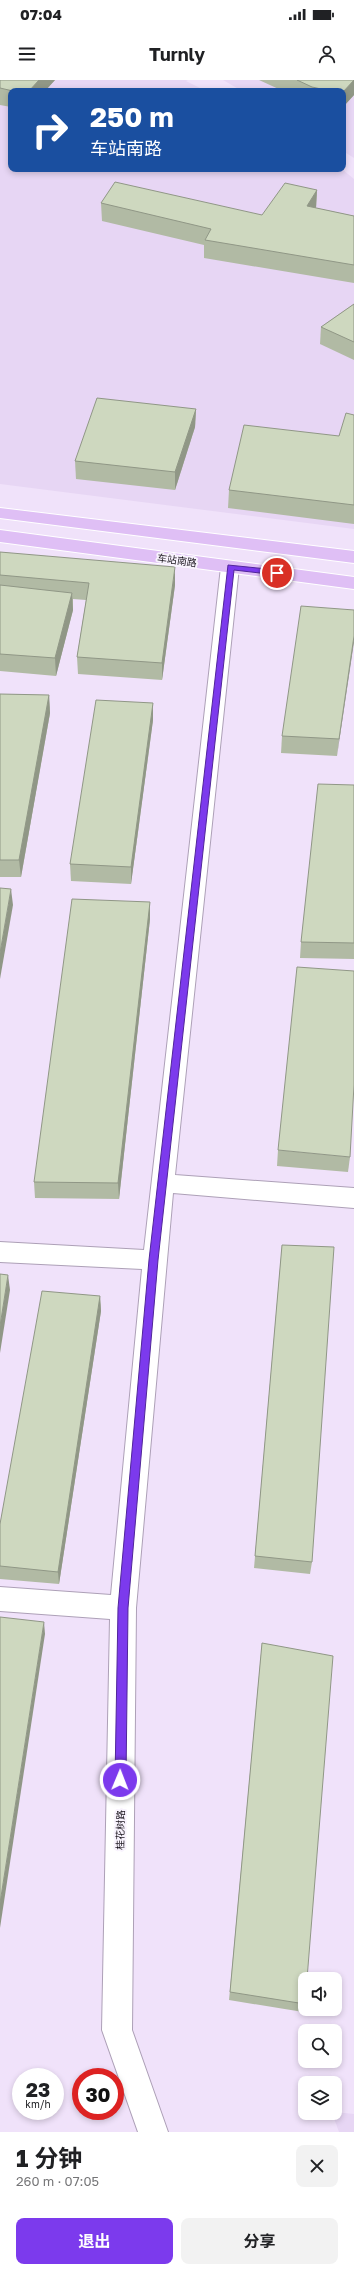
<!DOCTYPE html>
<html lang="zh">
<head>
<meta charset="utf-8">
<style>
  body { margin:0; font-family:"Golos Text","Noto Sans SC",sans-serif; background:#f2f2f2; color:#202124; height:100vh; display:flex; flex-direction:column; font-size:15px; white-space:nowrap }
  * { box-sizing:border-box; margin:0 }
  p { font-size:13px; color:#757577 }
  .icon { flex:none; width:22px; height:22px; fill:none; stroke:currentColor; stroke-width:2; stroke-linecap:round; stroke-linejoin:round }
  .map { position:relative; height:2052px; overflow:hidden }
  .details { display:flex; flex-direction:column; background:#fff; flex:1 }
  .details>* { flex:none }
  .banner { position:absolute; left:8px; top:8px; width:338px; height:84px; border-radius:8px; box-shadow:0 2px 6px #0003; background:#1a4fa0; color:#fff; overflow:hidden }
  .tools { position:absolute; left:298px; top:1892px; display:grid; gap:8px }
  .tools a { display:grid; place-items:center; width:44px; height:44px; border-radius:8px; background:#fff; box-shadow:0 2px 6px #0003; font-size:20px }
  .speed { position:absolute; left:12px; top:1988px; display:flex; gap:8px; font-size:20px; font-weight:700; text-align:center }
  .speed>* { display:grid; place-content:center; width:52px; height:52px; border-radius:50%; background:#fff; box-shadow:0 2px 6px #0003; line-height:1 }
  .speed small { font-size:10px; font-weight:400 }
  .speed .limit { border:6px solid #d22; background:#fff; color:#111 }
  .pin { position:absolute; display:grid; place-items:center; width:34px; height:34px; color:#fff; margin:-17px; border:2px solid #fff; border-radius:50%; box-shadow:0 1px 4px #0007 }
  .me { position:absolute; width:44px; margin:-22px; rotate:1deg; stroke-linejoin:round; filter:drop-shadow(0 0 3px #0008) }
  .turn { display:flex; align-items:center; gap:14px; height:84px; padding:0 16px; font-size:18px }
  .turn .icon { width:52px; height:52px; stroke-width:2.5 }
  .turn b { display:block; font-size:28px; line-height:34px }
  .round { display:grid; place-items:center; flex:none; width:42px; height:42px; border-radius:8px; background:#f2f2f2 }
  .headline { display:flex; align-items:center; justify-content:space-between; height:68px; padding:0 16px }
  h1 { font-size:24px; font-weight:700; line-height:30px }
  .primary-button { display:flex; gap:8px; margin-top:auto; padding:8px 16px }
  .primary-button a { flex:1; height:46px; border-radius:8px; background:#7c3aed; color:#fff; font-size:16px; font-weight:700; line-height:46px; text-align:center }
  .primary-button a+a { background:#f2f2f2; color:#202124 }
  .status { display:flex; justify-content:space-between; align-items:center; height:28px; padding:0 20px; background:#fff; direction:ltr }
  .status svg { height:11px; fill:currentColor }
  header { display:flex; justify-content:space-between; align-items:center; height:52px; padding:0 16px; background:#fff; font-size:18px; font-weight:700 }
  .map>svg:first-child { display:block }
  .built { fill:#e7d6f4 }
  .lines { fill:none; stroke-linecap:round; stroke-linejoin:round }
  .minor-casing { stroke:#ada0b7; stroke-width:2 }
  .primary-casing { stroke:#fff; stroke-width:2 }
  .minor { fill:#fff; fill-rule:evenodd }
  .primary { fill:#dfbff5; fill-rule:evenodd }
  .wall { fill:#b1baa4 }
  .shaded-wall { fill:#909786 }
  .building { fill:#ced8bf; stroke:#909786 }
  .route { fill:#7c3aed; stroke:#51269a }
  .labels { text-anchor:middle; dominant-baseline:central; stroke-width:4; stroke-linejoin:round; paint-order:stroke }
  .street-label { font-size:10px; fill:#1a151d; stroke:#f8f3fd }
</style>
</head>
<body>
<div class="status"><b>07:04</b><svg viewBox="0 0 49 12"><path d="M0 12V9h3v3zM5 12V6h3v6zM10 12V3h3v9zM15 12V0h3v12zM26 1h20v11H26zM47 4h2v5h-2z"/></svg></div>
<header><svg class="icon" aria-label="menu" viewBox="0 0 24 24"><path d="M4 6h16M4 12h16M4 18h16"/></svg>Turnly<svg class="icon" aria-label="person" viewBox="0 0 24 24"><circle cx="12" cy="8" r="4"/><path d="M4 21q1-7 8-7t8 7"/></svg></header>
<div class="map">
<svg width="354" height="2052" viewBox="0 0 354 2052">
  <rect width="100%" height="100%" fill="#f0e2fa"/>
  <g class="built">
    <polygon points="0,0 188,0 186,1 206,11 11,11 11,89 342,89 354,99 354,449 0,404"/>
    <polygon points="223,0 354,0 354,78 343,71 343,11 242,11"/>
    <polygon points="335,2032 354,2034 354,2052 339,2052 332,2033"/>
  </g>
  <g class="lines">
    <defs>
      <polygon id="minor" points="230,481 236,483 239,487 175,1095 354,1108 354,1128 173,1113 136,1528 132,1950 168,2052 138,2052 102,1950 110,1539 0,1531 0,1507 111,1515 142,1189 0,1182 0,1162 144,1170 221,487 224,483"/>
      <g id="primary">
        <polygon points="0,428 354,471 354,483 0,438"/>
        <polygon points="0,450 354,497 354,509 0,462"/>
      </g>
    </defs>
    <use href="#minor" class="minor-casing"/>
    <use href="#primary" class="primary-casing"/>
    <use href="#minor" class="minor"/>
    <use href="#primary" class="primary"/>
  </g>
  <g class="wall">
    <polygon points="0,0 55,0 45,11 11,11 11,27 0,25"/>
    <polygon points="259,0 354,0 354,15 343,27 343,11 283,11"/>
    <polygon points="317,110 316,128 354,136 354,203 204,178 204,165 102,141 101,123 262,135"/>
    <polygon points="354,224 354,280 320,264 321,247"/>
    <polygon points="196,329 195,347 175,410 76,399 75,381"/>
    <polygon points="354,335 354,444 228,428 229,410 339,356"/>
    <polygon points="0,472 175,505 162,600 78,594 77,577 86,520 73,519 73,530 56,596 0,591"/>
    <polygon points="354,530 337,676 281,673 282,656"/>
    <polygon points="0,614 49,615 50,633 21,797 0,797"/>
    <polygon points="153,623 153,640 131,804 71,801 70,784"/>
    <polygon points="354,705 354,879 300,878 301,862"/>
    <polygon points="150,822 150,839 119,1119 35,1118 34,1102"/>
    <polygon points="278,1070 350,1077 348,1092 277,1086"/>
    <polygon points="282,1165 312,1482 310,1494 254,1488"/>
    <polygon points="100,1216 101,1231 59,1504 0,1499 0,1444"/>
    <polygon points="262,1563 305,1924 303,1932 229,1920"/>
  </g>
  <g class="shaded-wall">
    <polygon points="39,0 55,0 45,11 29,11"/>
    <polygon points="354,0 354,15 343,27 343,12"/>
    <polygon points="317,110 316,128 307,126"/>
    <polygon points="196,329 195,347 175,410 175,392"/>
    <polygon points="175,487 175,505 162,600 162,583"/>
    <polygon points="72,513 73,530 56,596 55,578"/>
    <polygon points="354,556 354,562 337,676 339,659"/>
    <polygon points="49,615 50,633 21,797 19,780"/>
    <polygon points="153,623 153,640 131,804 131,787"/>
    <polygon points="11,809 13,825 0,899 0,873"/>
    <polygon points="150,822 150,839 119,1119 118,1103"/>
    <polygon points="8,1195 10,1210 0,1273 0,1246"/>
    <polygon points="100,1216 101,1231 59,1504 58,1492"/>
    <polygon points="44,1542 45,1554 0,1848 0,1823"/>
  </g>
  <g class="building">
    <polygon points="0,0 39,0 29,11 13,11 0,8"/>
    <polygon points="297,0 354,0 343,12 330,11 312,7"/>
    <polygon points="115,102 262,135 285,103 317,110 307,126 354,136 354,185 205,160 211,149 101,123"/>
    <polygon points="354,224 354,262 321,247"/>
    <polygon points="97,318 196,329 175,392 75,381"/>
    <polygon points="346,333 354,335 354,425 229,410 244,345 339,356"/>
    <polygon points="0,472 175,487 162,583 77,577 89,503 0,495"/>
    <polygon points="0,505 72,513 55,578 0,574"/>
    <polygon points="301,526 354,530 354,556 339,659 282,656"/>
    <polygon points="0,614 49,615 19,780 0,780"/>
    <polygon points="96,620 153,623 131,787 70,784"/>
    <polygon points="318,704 354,705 354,863 301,862"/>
    <polygon points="0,808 11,809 0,873"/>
    <polygon points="72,819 150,822 118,1103 34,1102"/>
    <polygon points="297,887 354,891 354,1005 350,1077 278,1070"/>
    <polygon points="282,1165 334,1167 312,1482 255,1476"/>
    <polygon points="0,1194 8,1195 0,1246"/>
    <polygon points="42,1211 100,1216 58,1492 0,1486 0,1444"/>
    <polygon points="0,1537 44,1542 0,1823"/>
    <polygon points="262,1563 333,1576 307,1899 305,1899 305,1924 230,1912"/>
  </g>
  <polygon class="route" points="228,485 277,490 280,493 277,495 234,490 158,1180 128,1528 126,1700 125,1704 120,1706 116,1704 115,1700 118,1528 149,1180"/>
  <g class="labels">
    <g class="street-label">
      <text transform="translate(177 480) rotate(8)">车站南路</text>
      <text transform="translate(120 1750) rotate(-89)">桂花树路</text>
    </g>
  </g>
</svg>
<div class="tools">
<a><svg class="icon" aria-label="sound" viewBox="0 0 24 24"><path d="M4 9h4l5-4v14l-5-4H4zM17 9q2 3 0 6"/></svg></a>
<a><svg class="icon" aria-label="search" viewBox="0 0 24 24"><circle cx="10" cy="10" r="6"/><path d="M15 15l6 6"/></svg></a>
<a><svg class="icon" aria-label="layers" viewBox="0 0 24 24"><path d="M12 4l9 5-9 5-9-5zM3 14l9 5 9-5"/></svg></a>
</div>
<div class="speed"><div>23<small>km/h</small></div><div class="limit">30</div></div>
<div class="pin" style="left:277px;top:493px;background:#d93025"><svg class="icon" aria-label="arrive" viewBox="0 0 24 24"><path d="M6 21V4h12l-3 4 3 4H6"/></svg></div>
<svg class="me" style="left:120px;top:1700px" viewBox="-20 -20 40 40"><circle r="17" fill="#7c3aed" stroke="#fff" stroke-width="3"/><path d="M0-11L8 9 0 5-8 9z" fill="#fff"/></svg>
<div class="banner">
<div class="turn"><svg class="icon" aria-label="right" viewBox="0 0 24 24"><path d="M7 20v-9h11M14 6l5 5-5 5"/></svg><div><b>250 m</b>车站南路</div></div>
</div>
</div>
<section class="details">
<div class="headline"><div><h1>1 分钟</h1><p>260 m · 07:05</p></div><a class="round"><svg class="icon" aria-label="close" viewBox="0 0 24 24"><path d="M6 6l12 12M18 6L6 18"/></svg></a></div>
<div class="primary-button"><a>退出</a><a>分享</a></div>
</section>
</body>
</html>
